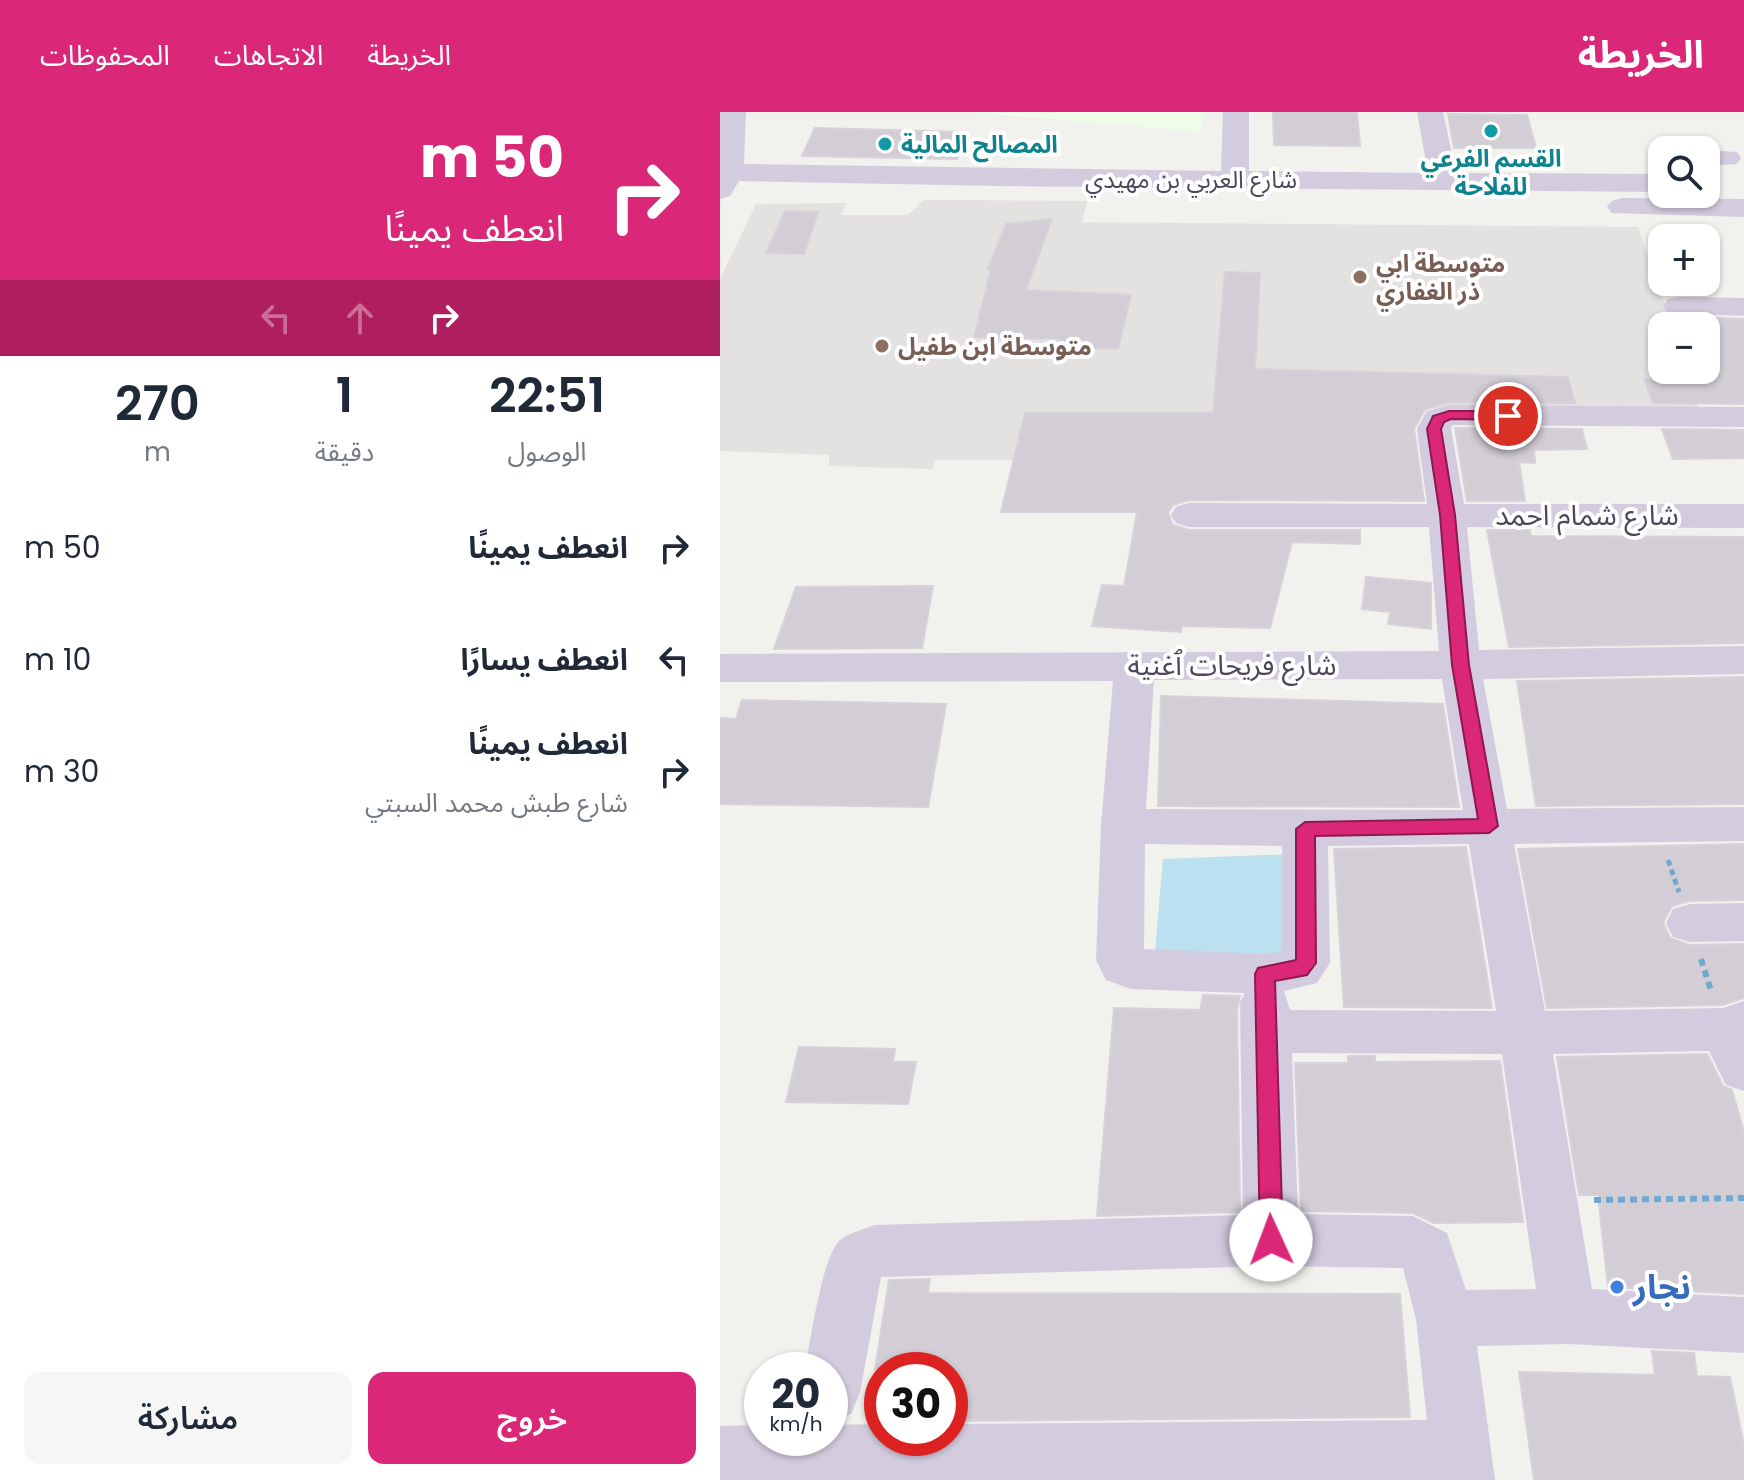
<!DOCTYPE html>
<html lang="ar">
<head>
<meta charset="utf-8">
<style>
  body { margin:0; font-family:Poppins,"Noto Sans Arabic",sans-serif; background:#f6f6f7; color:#1f2937; direction:rtl; height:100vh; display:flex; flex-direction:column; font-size:30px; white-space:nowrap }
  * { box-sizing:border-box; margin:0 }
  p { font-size:26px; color:#747a83 }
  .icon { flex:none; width:44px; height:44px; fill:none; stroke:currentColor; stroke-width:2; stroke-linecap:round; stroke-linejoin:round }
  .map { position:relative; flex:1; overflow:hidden; direction:ltr }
  .sheet { display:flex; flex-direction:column; background:#fff; width:720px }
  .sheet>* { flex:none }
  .banner { background:#db2777; color:#fff; overflow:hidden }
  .controls { position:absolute; left:928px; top:24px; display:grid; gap:16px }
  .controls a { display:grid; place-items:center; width:72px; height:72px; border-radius:16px; background:#fff; box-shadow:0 2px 6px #0004; font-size:40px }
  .speed { position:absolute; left:24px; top:1240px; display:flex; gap:16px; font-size:40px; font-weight:700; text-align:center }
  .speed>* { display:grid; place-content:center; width:104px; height:104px; border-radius:50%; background:#fff; box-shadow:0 2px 6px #0004; line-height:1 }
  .speed small { font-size:20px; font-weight:400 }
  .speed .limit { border:12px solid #d22; background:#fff; color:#111 }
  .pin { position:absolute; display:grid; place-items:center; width:68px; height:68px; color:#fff; margin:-34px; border:4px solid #fff; border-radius:50%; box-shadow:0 2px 8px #0007 }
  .me { position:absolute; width:88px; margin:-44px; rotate:358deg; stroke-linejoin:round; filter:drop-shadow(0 0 6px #0008) }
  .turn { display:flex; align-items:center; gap:28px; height:168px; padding:0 24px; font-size:36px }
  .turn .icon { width:104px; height:104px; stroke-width:2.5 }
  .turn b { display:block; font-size:56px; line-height:68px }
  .lanes { display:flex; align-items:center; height:76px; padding:0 24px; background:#0003; justify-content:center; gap:40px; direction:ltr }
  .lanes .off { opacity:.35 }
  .eta { display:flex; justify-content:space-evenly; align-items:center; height:136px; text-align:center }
  .eta b { font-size:48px; font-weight:600; line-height:56px }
  .button { display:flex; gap:16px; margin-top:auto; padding:16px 24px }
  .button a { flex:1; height:92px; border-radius:16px; background:#db2777; color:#fff; font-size:32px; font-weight:600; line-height:92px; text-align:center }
  .button a+a { background:#f6f6f7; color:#1f2937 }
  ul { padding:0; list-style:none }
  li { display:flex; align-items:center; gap:24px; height:112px; padding:0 24px }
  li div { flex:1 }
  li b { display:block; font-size:30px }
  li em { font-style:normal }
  header { display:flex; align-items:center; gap:48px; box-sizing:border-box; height:112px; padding:0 40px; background:#db2777; color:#fff }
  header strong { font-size:38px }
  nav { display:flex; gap:44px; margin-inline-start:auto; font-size:28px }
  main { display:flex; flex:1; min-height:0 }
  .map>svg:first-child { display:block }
  .commercial { fill:#effce7 }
  .education { fill:#e3e2e0 }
  .green { fill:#bbe0f0 }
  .building { fill:#d3ced6; stroke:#d7d2da; stroke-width:2 }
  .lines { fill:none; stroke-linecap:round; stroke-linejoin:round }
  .path-far1 { stroke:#72a8cf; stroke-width:5; stroke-dasharray:6 4; stroke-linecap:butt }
  .path { stroke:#72a8cf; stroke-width:6; stroke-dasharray:7 5; stroke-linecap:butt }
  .minor { fill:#d3ccdf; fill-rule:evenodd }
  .route { fill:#db2777; stroke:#8e194d; stroke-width:2 }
  .culture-dot { fill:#0f9aa8; stroke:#fff; stroke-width:3 }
  .education-dot { fill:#8d6e63; stroke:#fff; stroke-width:3 }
  .shop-dot { fill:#3f7fe0; stroke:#fff; stroke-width:3 }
  .labels { text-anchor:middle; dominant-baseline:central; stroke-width:8; stroke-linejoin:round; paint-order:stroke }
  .far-culture-label { font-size:24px; font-weight:bold; fill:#0d838f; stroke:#fff; text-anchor:start }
  .far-street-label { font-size:24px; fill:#4f465c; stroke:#fff }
  .far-education-label { font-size:24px; font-weight:bold; fill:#785e54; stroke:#fff; text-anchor:start }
  .street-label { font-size:28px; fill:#4f465c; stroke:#fff }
  .near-shop-label { font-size:34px; font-weight:bold; fill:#366cbe; stroke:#fff; text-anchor:start }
</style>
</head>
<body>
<header>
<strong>الخريطة</strong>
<nav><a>الخريطة</a><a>الاتجاهات</a><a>المحفوظات</a></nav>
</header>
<main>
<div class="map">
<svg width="1024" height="1368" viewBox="0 0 1024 1368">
  <rect width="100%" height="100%" fill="#f1f1ee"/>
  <polygon class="commercial" points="245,0 485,0 479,20"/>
  <polygon class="education" points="204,88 367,89 362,110 918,115 952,214 942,214 942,258 966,258 980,299 305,301 294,348 215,348 213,357 109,354 109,343 0,339 0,167 36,92 126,91 121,103 188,103"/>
  <polygon class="green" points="574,742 569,850 434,851 443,747"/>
  <g class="building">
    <polygon points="553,0 637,0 640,34 554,33"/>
    <polygon points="728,2 807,3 816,36 734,36"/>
    <polygon points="95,16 246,20 237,47 82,44"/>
    <polygon points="65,99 98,100 84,142 46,141"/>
    <polygon points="332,107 306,178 411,183 398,237 336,234 339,227 254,225 271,157 268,157 286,112"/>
    <polygon points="505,160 540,161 535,257 848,265 855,291 729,290 705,297 694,317 704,389 469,388 453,393 448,401 453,413 469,418 640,418 640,432 572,430 550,516 461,514 461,520 372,514 382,473 404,474 417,400 281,400 305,301 493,301"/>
    <polygon points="955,204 1024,207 1024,292 933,291 924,267 934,268 931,253 942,253 942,258 986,258 986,214 958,214"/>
    <polygon points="735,316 862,317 867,337 814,338 815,351 799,350 805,389 747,389"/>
    <polygon points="942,317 1024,318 1024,346 953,347"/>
    <polygon points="767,418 810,418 811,424 1024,425 1024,531 789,535"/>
    <polygon points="646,465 711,471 711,517 668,512 670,500 642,497"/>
    <polygon points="213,474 202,536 54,537 76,475"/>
    <polygon points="1024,565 1024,692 816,694 797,569"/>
    <polygon points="441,584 723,592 739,695 438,694"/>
    <polygon points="22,588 226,592 208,695 0,692 0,606 16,607"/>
    <polygon points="1024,732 1024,788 969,789 952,794 943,810 950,826 969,833 1024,832 1024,886 1002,893 827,896 798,737"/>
    <polygon points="746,735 772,896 624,895 614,737"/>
    <polygon points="483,883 520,884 517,898 520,1100 377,1104 394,896 480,898"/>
    <polygon points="79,935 175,937 173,950 196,950 188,992 66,990"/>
    <polygon points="987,942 1003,974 1012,978 1024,1020 1024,1182 888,1175 878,1083 859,1083 837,945"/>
    <polygon points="628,944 655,944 655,950 780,949 803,1110 714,1111 693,1101 581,1099 575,951 628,951"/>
    <polygon points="210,1167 208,1181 680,1182 690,1305 230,1309 230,1258 155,1258 169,1168"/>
    <polygon points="932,1239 974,1241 977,1264 1010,1265 1024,1333 1024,1368 814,1368 799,1260 935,1263"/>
  </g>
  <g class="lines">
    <polyline class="path-far1" points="948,748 959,780"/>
    <g class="path">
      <polyline points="981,847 991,879"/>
      <polyline points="874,1088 1024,1086"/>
    </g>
    <g class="minor">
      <polygon points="0,0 26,0 24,52 501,59 503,0 529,0 529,59 708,61 697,0 723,0 736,61 942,62 942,80 279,74 19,69 10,84 0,87"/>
      <polygon points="985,38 1017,40 1021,46 1017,52 986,54"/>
      <polygon points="902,86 1024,87 1024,105 892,101 887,95 892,89"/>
      <polygon points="959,185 1024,186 1024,204 948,201 943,194 948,187"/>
      <path d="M729,293L1024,295V315L733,313L731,317L744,392H1024V416L747,415L759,538L1024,534V562L763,567L787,697L1024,695V729L794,732L825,899L1003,896L1024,889V979L1006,973L989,939L833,942L872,1177L1024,1185V1241L848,1232L757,1234L775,1368H0V1314L42,1313V1326H110V1313L162,1312V1326H230V1312L707,1308L696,1207L683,1156L551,1154L161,1165L140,1281L131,1302L110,1311V1258H85C90,1231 102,1144 120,1128C129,1121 144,1117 155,1113L523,1103L520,890L525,881L411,877L386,868L376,848L381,714L393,569L0,570V542L719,539L709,415H469L456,411L451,403L456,395L469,391L707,392L697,317L706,300ZM722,567L743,698L426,697L434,568ZM425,732L562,734V839L545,842L424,837ZM749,732L776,899L570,898L564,879L597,871L610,851L608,734ZM572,941L782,942L816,1177L746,1178L727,1121L693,1104L578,1102Z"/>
      <polygon points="1024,791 1024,829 970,830 953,825 946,811 953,797 970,792"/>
    </g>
  </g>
  <polygon class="route" points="729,299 788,299 795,304 788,308 731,307 724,310 721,317 735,403 749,553 778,714 769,721 595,724 596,851 587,863 555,869 563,1128 559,1135 551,1139 543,1135 540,1128 535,862 538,856 576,848 576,717 585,710 758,707 732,553 720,403 707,317 713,304"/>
  <g class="culture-dot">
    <circle cx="771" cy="19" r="8"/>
    <circle cx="165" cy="32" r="8"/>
  </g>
  <g class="education-dot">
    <circle cx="640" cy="165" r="8"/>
    <circle cx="162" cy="234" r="8"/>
  </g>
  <circle class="shop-dot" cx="897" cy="1175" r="8"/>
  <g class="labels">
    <g class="far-culture-label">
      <text x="181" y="32">المصالح المالية</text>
      <text x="771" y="46" text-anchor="middle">القسم الفرعي<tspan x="771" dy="28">للفلاحة</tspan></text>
    </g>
    <g class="far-street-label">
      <text x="471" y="67">شارع العربي بن مهيدي</text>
    </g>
    <g class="far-education-label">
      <text x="656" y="151">متوسطة ابي<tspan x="656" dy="28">ذر الغفاري</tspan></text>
      <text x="178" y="234">متوسطة ابن طفيل</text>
    </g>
    <g class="street-label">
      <text x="867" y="403">شارع شمام احمد</text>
      <text x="512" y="553">شارع فريحات ٱغنية</text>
    </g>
    <g class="near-shop-label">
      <text x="913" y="1175">نجار</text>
    </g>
  </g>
</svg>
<div class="controls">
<a><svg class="icon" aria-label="search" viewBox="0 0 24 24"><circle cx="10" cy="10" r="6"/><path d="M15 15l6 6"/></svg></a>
<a>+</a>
<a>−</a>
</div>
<div class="speed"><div>20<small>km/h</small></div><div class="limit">30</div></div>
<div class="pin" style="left:788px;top:304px;background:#d93025"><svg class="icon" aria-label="arrive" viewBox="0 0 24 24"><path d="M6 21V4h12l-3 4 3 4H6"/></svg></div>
<svg class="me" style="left:551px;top:1128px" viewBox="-20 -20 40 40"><circle r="19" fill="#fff"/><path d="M0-13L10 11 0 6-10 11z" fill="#db2777"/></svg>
</div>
<section class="sheet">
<div class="banner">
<div class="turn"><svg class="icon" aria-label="right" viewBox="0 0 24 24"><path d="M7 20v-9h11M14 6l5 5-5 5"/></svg><div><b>50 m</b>انعطف يمينًا</div></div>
<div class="lanes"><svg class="icon off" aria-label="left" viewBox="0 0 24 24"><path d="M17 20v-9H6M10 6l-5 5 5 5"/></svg><svg class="icon off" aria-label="ahead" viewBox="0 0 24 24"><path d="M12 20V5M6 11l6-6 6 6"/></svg><svg class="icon" aria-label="right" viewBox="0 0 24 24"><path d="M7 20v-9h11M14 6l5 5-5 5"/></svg></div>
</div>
<div class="eta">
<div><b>22:51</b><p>الوصول</p></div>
<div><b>1</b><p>دقيقة</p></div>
<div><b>270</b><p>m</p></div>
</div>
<ul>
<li><svg class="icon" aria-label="right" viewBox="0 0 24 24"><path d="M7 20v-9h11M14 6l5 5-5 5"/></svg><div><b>انعطف يمينًا</b></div><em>50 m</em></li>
<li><svg class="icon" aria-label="left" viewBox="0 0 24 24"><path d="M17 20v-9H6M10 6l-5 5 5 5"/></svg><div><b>انعطف يسارًا</b></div><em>10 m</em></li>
<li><svg class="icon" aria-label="right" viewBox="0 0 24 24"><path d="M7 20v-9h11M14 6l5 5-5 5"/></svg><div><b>انعطف يمينًا</b><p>شارع طبش محمد السبتي</p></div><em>30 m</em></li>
</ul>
<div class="button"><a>خروج</a><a>مشاركة</a></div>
</section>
</main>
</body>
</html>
